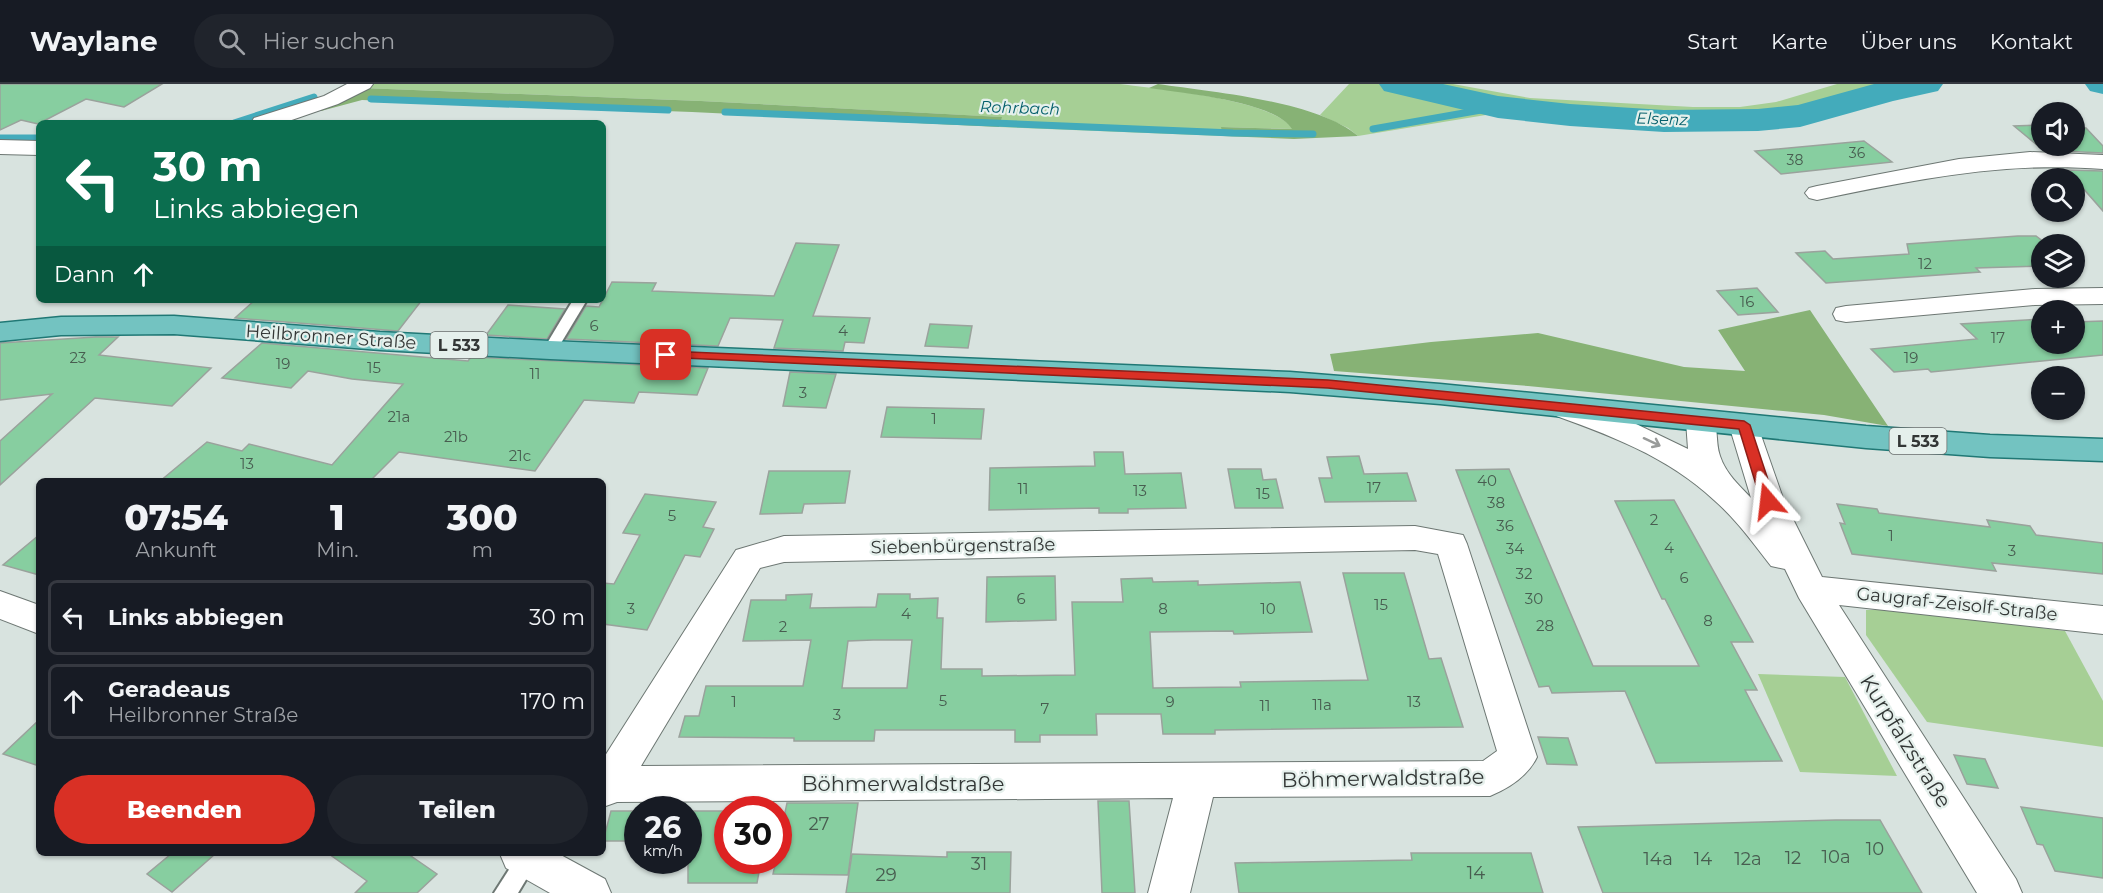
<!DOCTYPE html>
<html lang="de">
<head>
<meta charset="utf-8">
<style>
  body { margin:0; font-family:Montserrat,sans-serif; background:#20242c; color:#f1f3f6; height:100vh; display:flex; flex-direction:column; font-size:22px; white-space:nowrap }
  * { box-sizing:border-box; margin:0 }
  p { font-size:20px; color:#9ea1a6 }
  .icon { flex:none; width:33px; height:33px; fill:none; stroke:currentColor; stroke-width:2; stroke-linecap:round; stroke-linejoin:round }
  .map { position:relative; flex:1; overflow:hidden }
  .side { position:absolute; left:36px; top:394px; width:570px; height:378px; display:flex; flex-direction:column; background:#171b24; border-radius:9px; box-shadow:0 2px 4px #0004 }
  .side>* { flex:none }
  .banner { position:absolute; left:36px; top:36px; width:570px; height:183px; border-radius:9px; box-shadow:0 2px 4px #0004; background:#0b6e4f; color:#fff; overflow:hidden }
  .controls { position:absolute; left:2031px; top:18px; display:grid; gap:12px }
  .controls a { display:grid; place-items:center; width:54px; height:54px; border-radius:50%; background:#171b24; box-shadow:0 2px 4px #0004; font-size:30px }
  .speed { position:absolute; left:624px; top:712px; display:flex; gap:12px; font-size:30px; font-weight:700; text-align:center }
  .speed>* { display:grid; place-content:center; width:78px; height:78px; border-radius:50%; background:#171b24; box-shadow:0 2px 4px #0004; line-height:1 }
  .speed small { font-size:15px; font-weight:400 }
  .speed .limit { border:9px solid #d22; background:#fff; color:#111 }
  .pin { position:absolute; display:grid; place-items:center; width:51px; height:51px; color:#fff; margin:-26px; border-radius:12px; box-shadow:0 3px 9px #0006 }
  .me { position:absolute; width:66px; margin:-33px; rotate:343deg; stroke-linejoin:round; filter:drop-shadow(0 0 4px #0008) }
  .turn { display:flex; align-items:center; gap:21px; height:126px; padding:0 18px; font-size:27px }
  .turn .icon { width:78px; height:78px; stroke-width:2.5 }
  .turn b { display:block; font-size:42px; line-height:51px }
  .then { display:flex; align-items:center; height:57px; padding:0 18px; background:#0003; gap:12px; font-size:22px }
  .eta { display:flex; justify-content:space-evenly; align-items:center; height:102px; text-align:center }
  .eta b { font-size:36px; font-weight:800; line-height:42px }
  .action { display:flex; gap:12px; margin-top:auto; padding:12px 18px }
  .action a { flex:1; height:69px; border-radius:36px; background:#d93025; color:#fff; font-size:24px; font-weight:800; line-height:69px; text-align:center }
  .action a+a { background:#20242c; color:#f1f3f6 }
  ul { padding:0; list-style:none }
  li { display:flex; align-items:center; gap:18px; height:75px; margin:0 12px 9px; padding:0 6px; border:3px solid #363941; border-radius:9px }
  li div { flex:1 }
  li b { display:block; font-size:22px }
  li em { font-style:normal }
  header { display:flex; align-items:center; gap:36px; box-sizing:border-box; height:84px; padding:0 30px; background:#171b24; border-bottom:2px solid #363941 }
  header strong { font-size:28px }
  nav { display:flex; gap:33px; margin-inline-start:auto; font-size:21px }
  .search { width:420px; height:54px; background:#20242c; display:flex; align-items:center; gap:15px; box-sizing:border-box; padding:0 21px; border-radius:33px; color:#9ea1a6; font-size:22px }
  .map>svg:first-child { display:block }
  .green { fill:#a6cf95 }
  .forest { fill:#87b275 }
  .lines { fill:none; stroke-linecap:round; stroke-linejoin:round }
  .stream { stroke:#43abbb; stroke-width:7 }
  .river { fill:#43abbb; fill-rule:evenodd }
  .building { fill:#87cea0; stroke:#9aa29c; stroke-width:1.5; fill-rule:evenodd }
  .service-casing { stroke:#6d7773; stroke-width:4 }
  .minor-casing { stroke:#6d7773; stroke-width:2 }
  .primary-casing { stroke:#207875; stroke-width:3 }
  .service { fill:#fff; fill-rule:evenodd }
  .minor { fill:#fff; fill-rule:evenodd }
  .primary { fill:#73c3c1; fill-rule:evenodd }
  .oneway { stroke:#999b9a }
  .route { fill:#d93025; stroke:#8d1f18; stroke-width:1.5 }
  .labels { text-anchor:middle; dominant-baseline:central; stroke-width:4.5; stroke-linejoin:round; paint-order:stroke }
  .far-number-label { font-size:14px; fill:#485d50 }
  .number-label { font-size:15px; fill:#485d50 }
  .far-water-label { font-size:16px; font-style:italic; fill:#045f6b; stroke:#e5f0ec }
  .shield { fill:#e5f0ec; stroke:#686e6d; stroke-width:1.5 }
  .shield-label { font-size:16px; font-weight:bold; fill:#333736 }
  .street-label { font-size:18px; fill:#333736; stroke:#e5f0ec }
  .near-number-label { font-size:18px; fill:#485d50 }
  .near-street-label { font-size:21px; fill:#333736; stroke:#e5f0ec }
</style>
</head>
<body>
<header>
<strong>Waylane</strong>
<div class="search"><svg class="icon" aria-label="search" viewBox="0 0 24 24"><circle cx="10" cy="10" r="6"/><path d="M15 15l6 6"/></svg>Hier suchen</div>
<nav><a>Start</a><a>Karte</a><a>Über uns</a><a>Kontakt</a></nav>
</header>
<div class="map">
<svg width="2103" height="809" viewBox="0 0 2103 809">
  <rect width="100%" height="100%" fill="#d8e3df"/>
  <g class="green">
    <path d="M369,0H1120C1157,5 1273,15 1293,45L1222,43L1223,52L999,43L1001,33L701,17L362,4Z"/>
    <polygon points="1349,0 1453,0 1530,14 1693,23 1740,23 1776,18 1837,0 1939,0 1895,8 1801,34 1701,38 1568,35 1498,29 1358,52 1348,44 1320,31"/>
    <polygon points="1866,526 1902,526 2065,547 2103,617 2103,663 1927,638 1866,551"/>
    <polygon points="1758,590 1845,593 1897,692 1800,688"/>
  </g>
  <g class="forest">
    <path d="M1158,0C1212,8 1317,17 1358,52L1294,55L1223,52L1221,43L1292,45C1275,17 1181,9 1149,4Z"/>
    <polygon points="362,4 701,17 1002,33 999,43 692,28 362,16 321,27 316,24"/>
    <polygon points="1810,226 1888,342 1824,331 1528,302 1334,287 1330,270 1431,258 1538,249 1684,283 1745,287 1718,246"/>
  </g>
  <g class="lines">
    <g class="stream">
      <polyline points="371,15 668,26"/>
      <polyline points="725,28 1233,49 1313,50"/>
      <polyline points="234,39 314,13"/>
      <polyline points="1373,45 1498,23"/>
      <polyline points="0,54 39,54"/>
    </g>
    <g class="river">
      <polygon points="1379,0 1443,0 1498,12 1570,20 1664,26 1758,25 1798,21 1874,0 1943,0 1938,7 1893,17 1800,43 1758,47 1664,48 1570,42 1498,34 1384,7"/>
      <polygon points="2085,0 2103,0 2103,10 2090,7"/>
    </g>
  </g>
  <g class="building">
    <polygon points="0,0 162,0 124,23 86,15 38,40 21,36 0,46"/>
    <polygon points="2042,41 2042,62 2074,62 2074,43 2086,44 2103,62 2103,69 2043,66 2014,42"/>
    <polygon points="1864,57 1892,78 1781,90 1755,67"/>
    <polygon points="2067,86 2103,87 2103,127"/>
    <polygon points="2018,152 2036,152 2044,158 2066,157 2070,160 2042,160 2042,182 1976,184 1980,188 1826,199 1796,169 1825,167 1833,175 1909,170 1907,160"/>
    <polygon points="796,159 839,161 813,232 870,234 864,259 845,258 843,267 774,264 783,236 730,234 718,262 566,255 586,222 599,223 612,198 656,199 652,207 774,212"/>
    <polygon points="1757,204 1778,228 1738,231 1717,207"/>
    <polygon points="255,216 422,216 398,247 235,234"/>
    <polygon points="508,221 565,225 547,255 486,251"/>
    <polygon points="2042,235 2042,260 2074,260 2074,238 2103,237 2103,271 1931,288 1928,285 1894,288 1871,265 1977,255 1961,240"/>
    <polygon points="930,240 972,242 968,264 925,262"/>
    <polygon points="96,253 118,253 99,271 211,284 172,322 95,314 0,401 0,357 52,310 0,316 0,259"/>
    <polygon points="262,259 468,277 471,273 708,284 697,311 639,308 634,319 584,316 535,387 399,368 369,398 159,398 207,358 242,367 249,360 332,381 403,300 352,295 308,287 291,304 222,294"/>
    <polygon points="790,288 836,290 826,324 783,322"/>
    <polygon points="887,323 984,325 981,355 881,353"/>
    <polygon points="1094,368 1123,368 1125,390 1181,389 1186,424 1128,425 1128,429 1099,429 1099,424 989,426 990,384 1095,382"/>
    <polygon points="1359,372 1364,390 1407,389 1416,417 1325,418 1319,394 1332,394 1327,373"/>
    <polygon points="1228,385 1261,385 1263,396 1276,395 1283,424 1235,424"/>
    <polygon points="1509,385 1593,582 1699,582 1665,515 1662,515 1615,417 1674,416 1753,558 1731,558 1757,606 1745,606 1782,677 1656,679 1625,607 1552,609 1549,602 1539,603 1456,386"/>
    <polygon points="769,387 850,387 845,419 804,420 802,429 760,430"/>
    <polygon points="645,410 716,418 703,443 714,445 700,473 685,471 647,546 603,540 603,499 614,500 640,451 623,449"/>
    <polygon points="1837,420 1877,425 1879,429 1990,443 1987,436 2030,442 2036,451 2103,459 2103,490 1992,479 1996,487 1852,470 1840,439 1845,440"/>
    <polygon points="39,451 39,491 3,481"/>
    <path d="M1343,489H1404L1429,575L1441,574L1463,643L1215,646V650H1163L1161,630H1096L1097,651H1040V658H1015V646H875L874,657H794V654L679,653L685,632H699L706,602H803L811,556L743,557L751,516H786V511L812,510L810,524L876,523L878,510H910V515L938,514L937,534H943L941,585H982V592L1075,591L1072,518H1123L1121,495L1152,494L1153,498L1198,497V501L1300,498L1312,548L1234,550L1233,547L1150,548L1153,604L1241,603L1240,598L1368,596ZM873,556H912L907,604H842L848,557Z"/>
    <polygon points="1055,492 1056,536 986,538 987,493"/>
    <polygon points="39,636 39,682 3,670"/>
    <polygon points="1538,653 1568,654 1577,681 1547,680"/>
    <polygon points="1954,671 1985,675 1998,704 1967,700"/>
    <polygon points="1098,717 1129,717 1135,809 1102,809"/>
    <polygon points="787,719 858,719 848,791 773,790 776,777 778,777 778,762"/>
    <polygon points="2021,723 2103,734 2103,794 2055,787 2043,761 2037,760"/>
    <polygon points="611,727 638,727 638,757 603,757"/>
    <polygon points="688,727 728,727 728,777 761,777 757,799 688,799"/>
    <polygon points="1836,736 1880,736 1922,809 1603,809 1578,743"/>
    <polygon points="947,768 1011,768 1010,809 846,809 852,770 947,773"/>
    <polygon points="1411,769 1531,769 1543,809 1239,809 1235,779 1412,776"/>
    <polygon points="171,770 215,770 172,808 147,790"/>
    <polygon points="329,770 408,770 437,790 417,809 355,809 367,797"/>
  </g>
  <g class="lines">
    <defs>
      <g id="service">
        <polygon points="573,216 587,216 555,269 545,269 543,266"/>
        <polygon points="519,770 537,770 539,774 518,809 494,809"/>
      </g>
      <g id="minor">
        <polygon points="347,0 373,0 370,4 338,20 283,39 251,39 254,34 324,12"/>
        <polygon points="0,56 39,57 39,71 0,70"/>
        <path d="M2030,68L2103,71V85C2005,77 1912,96 1817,116L1809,114L1805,109L1809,104L1817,102L1959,75Z"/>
        <polygon points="2103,204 2103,220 2035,221 1846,238 1836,236 1833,230 1836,224 1846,222 2035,205"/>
        <path d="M1558,312L1632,338L1688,365L1686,337L1690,330L1701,327L1712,330C1719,343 1715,358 1720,372C1726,390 1739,401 1751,414L1729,341L1733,334L1744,331L1755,334L1784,417L1822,493L2103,522V550L1839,521L2016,795L2022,809H1977L1799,514L1785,485L1771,482C1753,459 1736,435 1714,416C1667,372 1607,350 1548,329L1543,322L1548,315Z"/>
        <path d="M1415,442L1463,451L1467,460L1537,673C1528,692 1509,704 1490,712L1213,713L1190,809H1148L1173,714L617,718L603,723V675L736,466L784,452ZM1415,466L1438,470L1497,667L1483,677L641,682L760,484L784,478Z"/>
        <polygon points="0,507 39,521 39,550 0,535"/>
        <polygon points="500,770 559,770 605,795 611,809 550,809 506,784"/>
      </g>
      <polygon id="primary" points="174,232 380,248 550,257 1290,288 1440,300 1866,342 1990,351 2103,355 2103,377 1990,373 1866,364 1440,320 1290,308 550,275 380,266 174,250 61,251 0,257 0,239 61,233"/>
    </defs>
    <use href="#service" class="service-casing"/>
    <use href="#minor" class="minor-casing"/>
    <use href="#primary" class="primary-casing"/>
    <use href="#service" class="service"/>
    <use href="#minor" class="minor"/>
    <use href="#primary" class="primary"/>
  </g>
  <defs><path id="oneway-shaft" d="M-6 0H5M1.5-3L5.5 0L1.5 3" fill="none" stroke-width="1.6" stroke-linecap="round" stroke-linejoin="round" transform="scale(1.5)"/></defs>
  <use class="oneway" href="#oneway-shaft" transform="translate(1652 358) rotate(25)"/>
  <polygon class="route" points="666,267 1328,296 1744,337 1750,341 1775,417 1768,422 1761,417 1739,345 1328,304 662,273 660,271"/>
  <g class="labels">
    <g class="far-number-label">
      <text x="1857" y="69">36</text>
      <text x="1795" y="76">38</text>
    </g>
    <g class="number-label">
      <text x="1925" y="179">12</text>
      <text x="1747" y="217">16</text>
      <text x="594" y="241">6</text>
      <text x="843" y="246">4</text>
      <text x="1998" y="253">17</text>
      <text x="78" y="273">23</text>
      <text x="1911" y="273">19</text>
      <text x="283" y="279">19</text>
      <text x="374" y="283">15</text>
      <text x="535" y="289">11</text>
      <text x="803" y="308">3</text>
      <text x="399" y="332">21a</text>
      <text x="934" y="334">1</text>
      <text x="456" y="352">21b</text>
      <text x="520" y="371">21c</text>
      <text x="247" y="379">13</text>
      <text x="1487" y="396">40</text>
      <text x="1374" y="403">17</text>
      <text x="1023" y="404">11</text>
      <text x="1140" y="406">13</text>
      <text x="1263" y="409">15</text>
      <text x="1496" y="418">38</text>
      <text x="672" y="431">5</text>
      <text x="1654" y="435">2</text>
      <text x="1505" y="441">36</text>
      <text x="1891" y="451">1</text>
      <text x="1669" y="463">4</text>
      <text x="1515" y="464">34</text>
      <text x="2012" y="466">3</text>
      <text x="1524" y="489">32</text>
      <text x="1684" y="493">6</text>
      <text x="1021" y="514">6</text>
      <text x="1534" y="514">30</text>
      <text x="1381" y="520">15</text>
      <text x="631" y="524">3</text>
      <text x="1163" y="524">8</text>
      <text x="1268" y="524">10</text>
      <text x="906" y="529">4</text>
      <text x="1708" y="536">8</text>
      <text x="1545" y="541">28</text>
      <text x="783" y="542">2</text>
      <text x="943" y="616">5</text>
      <text x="734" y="617">1</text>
      <text x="1170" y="617">9</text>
      <text x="1414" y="617">13</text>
      <text x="1322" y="620">11a</text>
      <text x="1265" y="621">11</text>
      <text x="1045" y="624">7</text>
      <text x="837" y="630">3</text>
    </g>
    <g class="far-water-label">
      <text transform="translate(1020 24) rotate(2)">Rohrbach</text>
      <text transform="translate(1662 35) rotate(2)">Elsenz</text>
    </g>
    <g class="shield">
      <rect x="430.5" y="248" width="57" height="26" rx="4.5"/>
      <rect x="1889.5" y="344" width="57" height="26" rx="4.5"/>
    </g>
    <g class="shield-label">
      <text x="459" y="261">L 533</text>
      <text x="1918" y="357">L 533</text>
    </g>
    <g class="street-label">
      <text transform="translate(331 253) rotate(4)">Heilbronner Straße</text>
      <text transform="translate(963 462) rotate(-1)">Siebenbürgenstraße</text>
      <text transform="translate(1957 520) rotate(6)">Gaugraf-Zeisolf-Straße</text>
    </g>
    <g class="near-number-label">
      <text x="819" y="740">27</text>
      <text x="1875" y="765">10</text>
      <text x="1836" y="773">10a</text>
      <text x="1793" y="774">12</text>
      <text x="1658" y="775">14a</text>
      <text x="1703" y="775">14</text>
      <text x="1748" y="775">12a</text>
      <text x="979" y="780">31</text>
      <text x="1476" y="789">14</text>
      <text x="886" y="791">29</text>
    </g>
    <g class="near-street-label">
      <text transform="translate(1906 657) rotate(58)">Kurpfalzstraße</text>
      <text transform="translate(1383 694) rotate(-1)">Böhmerwaldstraße</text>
      <text x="903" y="699">Böhmerwaldstraße</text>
    </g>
  </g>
</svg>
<div class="controls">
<a><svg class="icon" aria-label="sound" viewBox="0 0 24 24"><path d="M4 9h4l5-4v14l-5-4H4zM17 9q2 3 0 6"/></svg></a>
<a><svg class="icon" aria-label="search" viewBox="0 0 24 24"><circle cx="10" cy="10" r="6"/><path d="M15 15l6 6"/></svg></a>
<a><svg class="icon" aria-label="layers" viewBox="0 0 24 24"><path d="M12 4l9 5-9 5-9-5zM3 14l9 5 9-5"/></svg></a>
<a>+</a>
<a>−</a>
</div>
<div class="speed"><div>26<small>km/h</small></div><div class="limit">30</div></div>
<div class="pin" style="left:666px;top:271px;background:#d93025"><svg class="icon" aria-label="arrive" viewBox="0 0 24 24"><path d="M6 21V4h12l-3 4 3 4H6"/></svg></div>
<svg class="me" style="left:1768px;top:417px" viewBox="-20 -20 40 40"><path d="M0-17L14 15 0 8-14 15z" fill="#d93025" stroke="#fff" stroke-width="4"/></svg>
<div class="banner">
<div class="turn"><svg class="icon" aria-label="left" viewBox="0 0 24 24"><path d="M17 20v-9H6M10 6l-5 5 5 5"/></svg><div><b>30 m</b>Links abbiegen</div></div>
<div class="then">Dann<svg class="icon" aria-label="ahead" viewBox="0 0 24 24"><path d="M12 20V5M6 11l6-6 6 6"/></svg></div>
</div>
<section class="side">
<div class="eta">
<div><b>07:54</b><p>Ankunft</p></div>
<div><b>1</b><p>Min.</p></div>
<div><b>300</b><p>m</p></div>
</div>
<ul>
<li><svg class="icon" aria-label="left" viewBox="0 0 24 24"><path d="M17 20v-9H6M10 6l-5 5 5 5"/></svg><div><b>Links abbiegen</b></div><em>30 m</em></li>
<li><svg class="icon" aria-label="ahead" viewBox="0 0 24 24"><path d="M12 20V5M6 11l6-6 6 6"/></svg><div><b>Geradeaus</b><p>Heilbronner Straße</p></div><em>170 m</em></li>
</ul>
<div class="action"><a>Beenden</a><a>Teilen</a></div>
</section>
</div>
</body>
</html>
